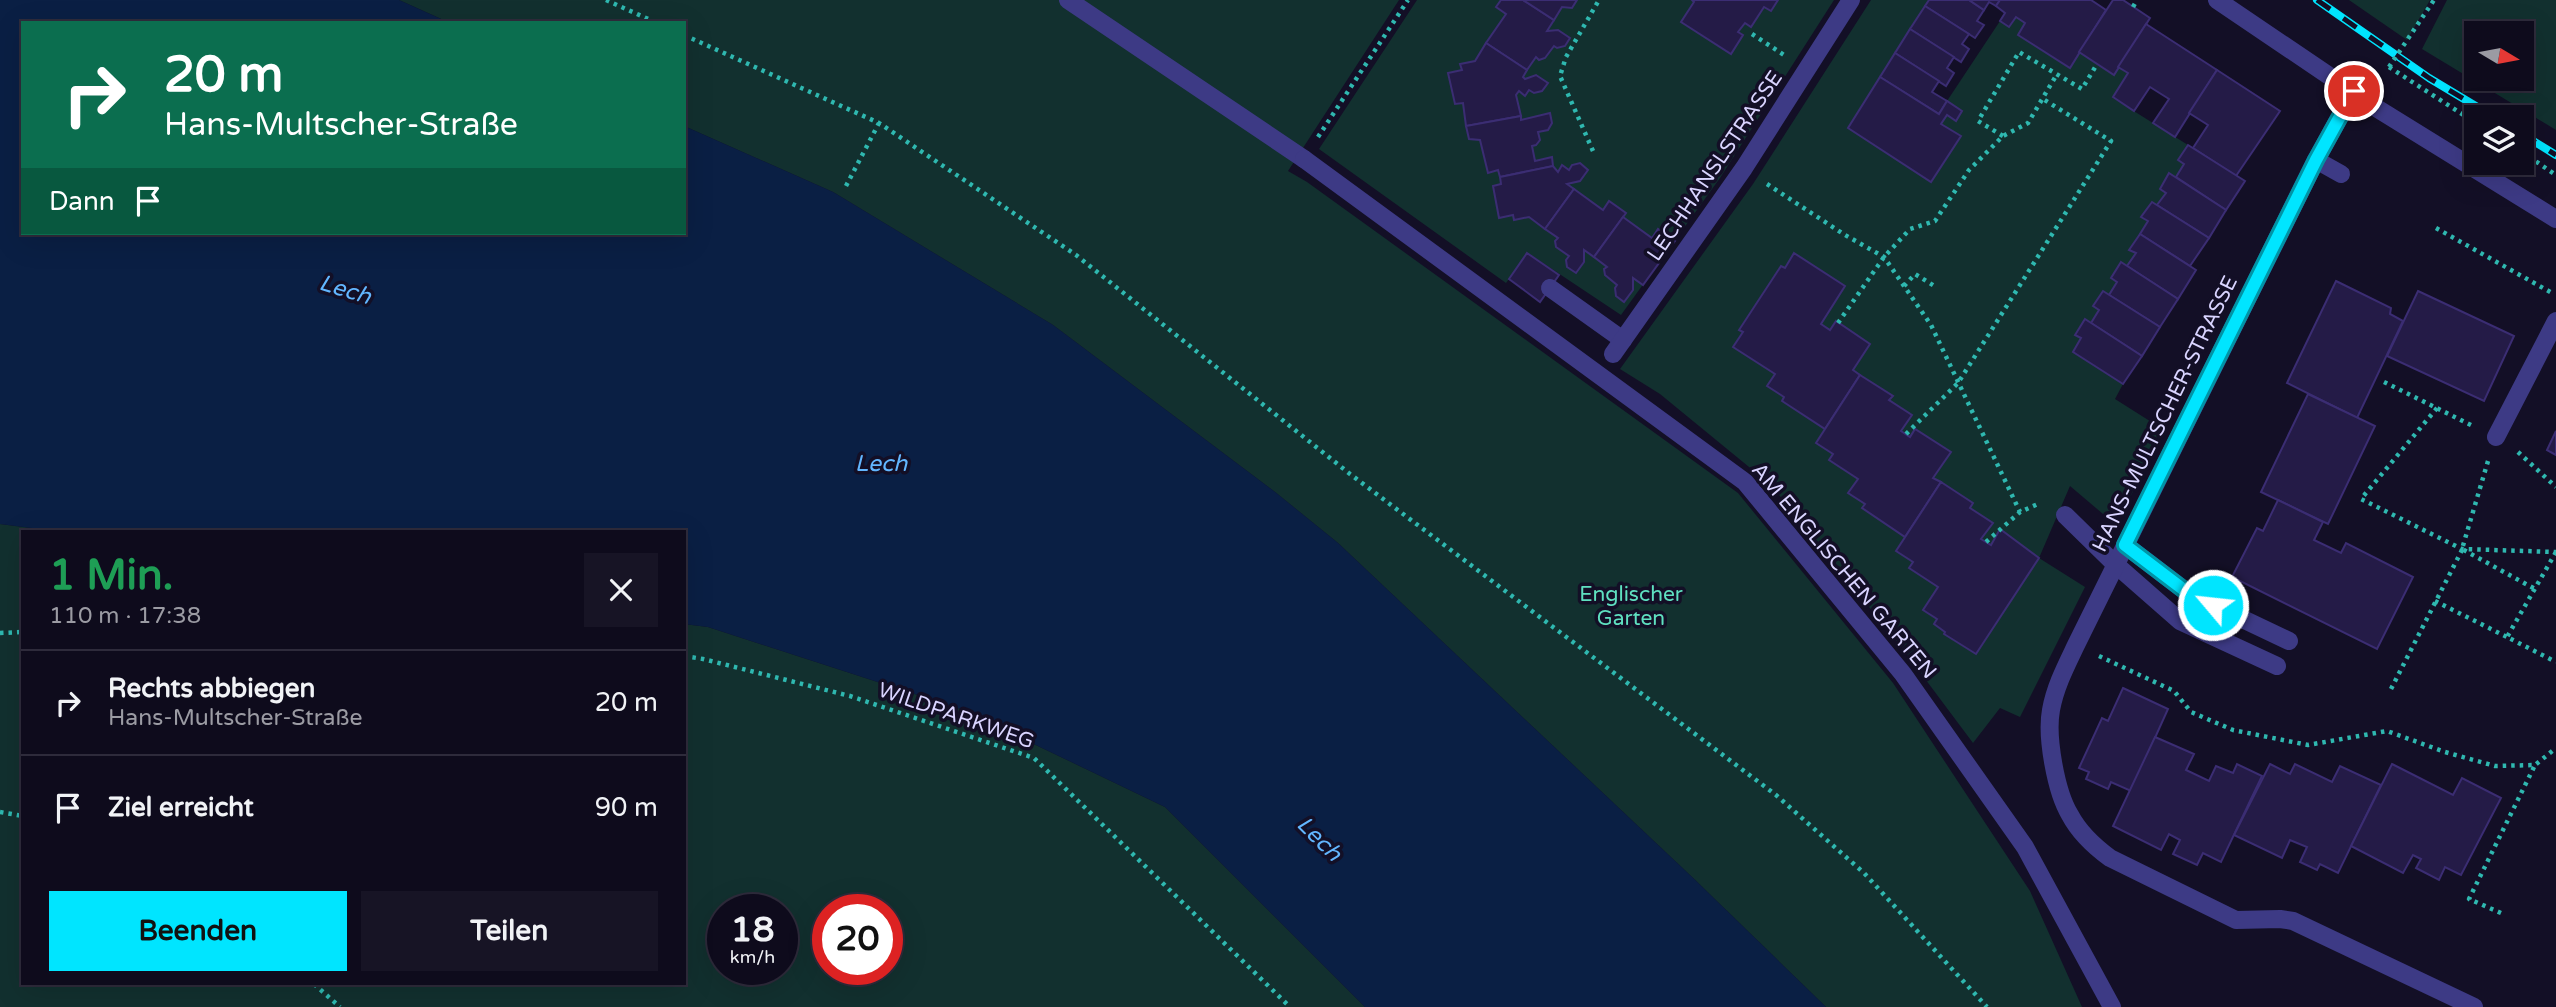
<!DOCTYPE html>
<html lang="de">
<head>
<meta charset="utf-8">
<style>
  body { margin:0; font-family:"Varela Round",sans-serif; background:#171425; color:#f1f3f6; height:100vh; display:flex; flex-direction:column; font-size:26px; white-space:nowrap }
  * { box-sizing:border-box; margin:0 }
  p { font-size:23px; color:#9b9ba3 }
  .icon { flex:none; width:38px; height:38px; fill:none; stroke:currentColor; stroke-width:2; stroke-linecap:round; stroke-linejoin:round }
  .map { position:relative; flex:1; overflow:hidden }
  .sheet { position:absolute; left:21px; top:530px; width:665px; height:455px; display:flex; flex-direction:column; background:#0e0b1c; border-radius:0px; box-shadow:0 7px 28px #0002,0 0 0 2px #2e2b3b }
  .sheet>* { flex:none }
  .hud { position:absolute; left:21px; top:21px; width:665px; height:214px; border-radius:0px; box-shadow:0 7px 28px #0002,0 0 0 2px #2e2b3b; background:#0b6e4f; color:#fff; overflow:hidden }
  .needle { width:46px; rotate:100deg }
  .tools { position:absolute; left:2464px; top:21px; display:grid; gap:14px }
  .tools a { display:grid; place-items:center; width:70px; height:70px; border-radius:0px; background:#0e0b1c; box-shadow:0 7px 28px #0002,0 0 0 2px #2e2b3b; font-size:35px }
  .speed { position:absolute; left:707px; top:894px; display:flex; gap:14px; font-size:35px; font-weight:700; text-align:center }
  .speed>* { display:grid; place-content:center; width:91px; height:91px; border-radius:50%; background:#0e0b1c; box-shadow:0 7px 28px #0002,0 0 0 2px #2e2b3b; line-height:1 }
  .speed small { font-size:18px; font-weight:400 }
  .speed .limit { border:10px solid #d22; background:#fff; color:#111 }
  .pin { position:absolute; display:grid; place-items:center; width:60px; height:60px; color:#fff; margin:-30px; border:4px solid #fff; border-radius:50%; box-shadow:0 2px 7px #0007 }
  .me { position:absolute; width:77px; margin:-38px; rotate:298deg; stroke-linejoin:round; filter:drop-shadow(0 0 5px #0008) }
  .turn { display:flex; align-items:center; gap:24px; height:147px; padding:0 28px; font-size:32px }
  .turn .icon { width:91px; height:91px; stroke-width:2.5 }
  .turn b { display:block; font-size:49px; line-height:60px }
  .then { display:flex; align-items:center; height:66px; padding:0 28px; background:#0003; gap:14px; font-size:26px }
  .round { display:grid; place-items:center; flex:none; width:74px; height:74px; border-radius:0px; background:#171425 }
  .headline { display:flex; align-items:center; justify-content:space-between; height:119px; padding:0 28px }
  h1 { font-size:42px; font-weight:700; line-height:52px; color:#1e9e55 }
  .action { display:flex; gap:14px; margin-top:auto; padding:14px 28px }
  .action a { flex:1; height:80px; border-radius:0px; background:#00e5ff; color:#111; font-size:28px; font-weight:700; line-height:80px; text-align:center }
  .action a+a { background:#171425; color:#f1f3f6 }
  ul { padding:0; list-style:none }
  li { display:flex; align-items:center; gap:21px; height:105px; padding:0 28px; border-top:2px solid #2e2b3b }
  li div { flex:1 }
  li b { display:block; font-size:26px }
  li em { font-style:normal }
  .map>svg:first-child { display:block }
  .green { fill:#12302f; fill-rule:evenodd }
  .water { fill:#0a1f44 }
  .building { fill:#241b47; stroke:#3b2d73; stroke-width:2 }
  .lines { fill:none; stroke-linecap:round; stroke-linejoin:round }
  .path { stroke:#2fb8b0; stroke-width:4.5; stroke-dasharray:3.5 5; stroke-linecap:butt }
  .lane { stroke:#3d3a85; stroke-width:18 }
  .street { stroke:#3d3a85; stroke-width:18 }
  .rail-casing { stroke:#00e5ff; stroke-width:8 }
  .rail { stroke:#130f26; stroke-width:5; stroke-dasharray:16; stroke-linecap:butt }
  .path-bridge { stroke:#2fb8b0; stroke-width:4.5; stroke-dasharray:3.5 5; stroke-linecap:butt }
  .route-casing { stroke:#0095a6; stroke-width:18 }
  .route { stroke:#00e5ff; stroke-width:12 }
  .labels { text-anchor:middle; dominant-baseline:central; stroke-width:7; stroke-linejoin:round; paint-order:stroke }
  .street-label { font-size:21px; fill:#d9d4ff; stroke:#130f26 }
  .park-label { font-size:21px; fill:#5fe0c0; stroke:#130f26 }
  .water-label { font-size:23px; font-style:italic; fill:#62b6ff; stroke:#130f26 }
</style>
</head>
<body>
<div class="map">
<svg width="2556" height="1007" viewBox="0 0 2556 1007">
  <rect width="100%" height="100%" fill="#130f26"/>
  <g class="green">
    <polygon points="399,0 1399,0 1288,171 1307,182 1738,493 1893,683 2030,891 2082,1007 1826,1007 1692,877 1338,543 1275,492 1053,325 833,192 684,126 684,23 450,23"/>
    <polygon points="1417,0 1834,0 1720,178 1621,315 1528,253 1506,283 1319,149"/>
    <polygon points="1871,0 1929,0 1848,128 1931,181 1960,137 1941,124 1947,115 1962,111 1947,101 2000,21 2009,27 2016,17 2025,23 2018,35 2069,68 2079,52 2114,74 2118,67 2128,73 2113,98 2188,145 2178,160 2184,164 2176,177 2169,173 2160,188 2166,193 2157,205 2151,202 2142,217 2148,221 2130,249 2136,253 2109,295 2103,291 2094,306 2099,310 2091,323 2084,320 2075,334 2081,338 2073,352 2123,384 2115,399 2164,430 2116,525 2070,486 2039,558 2085,587 2020,717 2000,708 1973,743 1902,648 1771,485 1660,394 1620,369 1753,184"/>
    <polygon points="2349,0 2430,0 2407,40"/>
    <path d="M2447,0H2556V130L2422,49ZM2476,33H2522V79H2476Z"/>
    <path d="M0,524L63,532H23V984H684V624L708,627L961,709L1165,807L1365,1007H0ZM723,910H782V970H723ZM828,910H887V970H828Z"/>
  </g>
  <polygon class="water" points="0,0 399,0 450,23 23,23 23,233 684,233 684,126 833,192 1053,325 1275,492 1338,543 1692,877 1826,1007 1365,1007 1165,807 961,709 708,627 684,624 684,532 63,532 0,524"/>
  <g class="building">
    <polygon points="1501,0 1523,0 1554,20 1547,31 1558,30 1570,38 1565,46 1557,48 1554,46 1545,58 1539,60 1536,57 1527,70 1486,43 1506,14 1496,7"/>
    <polygon points="1523,0 1577,0 1572,8 1562,7 1554,20"/>
    <polygon points="1692,0 1778,0 1771,11 1764,7 1751,27 1745,23 1738,32 1743,35 1731,54 1681,22 1694,2"/>
    <polygon points="1929,0 1969,0 1984,10 1977,21 1984,25 1975,38 1925,6"/>
    <polygon points="1969,0 2000,0 1996,6 1989,2 1984,10"/>
    <polygon points="2000,0 2091,0 2106,10 2070,68 2018,35 2025,23 2016,17 2009,27 2000,21 2005,13 1996,6"/>
    <polygon points="2113,0 2123,0 2150,18 2114,75 2079,52"/>
    <polygon points="1925,6 1969,34 1962,44 1969,49 1961,62 1910,29"/>
    <polygon points="2146,24 2217,70 2175,137 2153,123 2169,99 2150,87 2134,111 2113,97 2128,73 2118,67"/>
    <polygon points="1910,29 1954,57 1947,68 1954,73 1946,86 1895,53"/>
    <polygon points="1486,43 1527,70 1523,77 1525,79 1536,75 1548,83 1542,91 1534,93 1529,90 1525,96 1519,91 1516,95 1521,116 1466,126 1463,103 1455,104 1448,73 1462,70 1460,64 1475,61"/>
    <polygon points="1895,53 1939,81 1932,92 1947,101 1939,114 1880,77"/>
    <polygon points="2217,70 2280,111 2236,176 2193,148 2208,125 2189,113"/>
    <polygon points="1880,77 1939,114 1947,101 1962,111 1956,121 1947,115 1941,124 1961,136 1931,182 1848,128"/>
    <polygon points="1550,113 1552,123 1548,130 1538,132 1540,140 1536,145 1532,146 1535,161 1552,157 1553,166 1500,177 1498,170 1488,173 1480,140 1469,139 1466,126 1521,116 1521,120"/>
    <polygon points="2188,145 2245,181 2226,210 2176,177 2184,164 2178,160"/>
    <polygon points="1580,163 1588,170 1580,181 1567,184 1574,189 1545,229 1529,217 1514,220 1513,215 1499,218 1493,186 1501,184 1500,177 1553,166 1558,172 1562,165 1569,170 1572,165"/>
    <polygon points="2169,173 2226,210 2209,238 2157,205 2166,193 2160,189"/>
    <polygon points="1574,189 1603,210 1609,201 1626,213 1594,257 1584,250 1584,262 1576,273 1567,267 1566,260 1569,256 1556,247 1555,241 1558,238 1545,229"/>
    <polygon points="2152,202 2209,238 2190,266 2140,234 2148,221 2141,217"/>
    <polygon points="1623,217 1652,238 1658,229 1675,241 1643,285 1633,278 1633,290 1624,302 1616,296 1615,288 1617,285 1605,275 1604,269 1607,267 1594,257"/>
    <polygon points="2140,234 2196,270 2178,299 2127,266 2136,253 2129,250"/>
    <polygon points="1527,253 1559,275 1540,302 1509,279"/>
    <polygon points="1794,253 1845,286 1821,324 1830,330 1836,321 1870,344 1853,370 1860,375 1825,429 1782,401 1784,397 1767,386 1775,374 1733,347 1743,332 1739,330 1781,266 1785,268"/>
    <polygon points="2121,262 2178,299 2160,327 2109,295 2117,282 2111,278"/>
    <polygon points="2336,281 2391,308 2390,314 2403,321 2357,418 2287,383"/>
    <polygon points="2103,291 2160,327 2142,356 2091,323 2099,310 2093,306"/>
    <polygon points="2418,291 2514,336 2484,401 2387,356"/>
    <polygon points="2085,319 2142,356 2123,384 2073,352 2081,338 2075,335"/>
    <polygon points="1860,375 1893,396 1889,400 1912,415 1901,431 1910,437 1915,429 1951,452 1933,478 1941,482 1905,537 1862,508 1865,504 1848,493 1858,479 1829,460 1833,454 1816,443"/>
    <polygon points="2308,394 2375,426 2328,524 2261,492"/>
    <polygon points="2556,431 2556,455 2547,450"/>
    <polygon points="1941,482 1973,503 1970,508 1993,523 1981,539 1991,545 2000,529 2039,558 1976,654 1944,634 1945,632 1934,624 1937,619 1923,610 1938,587 1909,568 1913,562 1896,551"/>
    <polygon points="2278,500 2323,522 2314,540 2341,553 2346,543 2413,577 2377,649 2232,577 2257,528 2263,531"/>
    <polygon points="2123,688 2168,709 2131,791 2111,782 2108,789 2086,779 2089,772 2079,768 2102,718 2108,721"/>
    <polygon points="2155,737 2194,754 2186,770 2209,781 2216,766 2233,773 2237,764 2262,776 2221,862 2203,853 2197,865 2173,854 2180,840 2169,834 2161,850 2113,826"/>
    <polygon points="2270,764 2290,774 2295,764 2332,782 2340,766 2381,785 2338,873 2320,864 2317,870 2300,862 2307,847 2290,840 2282,858 2234,835"/>
    <polygon points="2392,764 2453,795 2462,778 2501,798 2461,875 2445,867 2439,880 2416,868 2421,859 2413,855 2403,873 2351,846"/>
  </g>
  <g class="lines">
    <g class="path">
      <polyline points="606,0 657,23"/>
      <polyline points="2133,7 2137,0"/>
      <polyline points="1752,34 1784,55"/>
      <polyline points="684,35 879,123 1076,255 1350,474 1776,795 1864,873 1987,1007"/>
      <polyline points="2389,67 2476,123"/>
      <polyline points="2003,136 1978,121 2019,52 2082,89 2097,64"/>
      <polyline points="1318,137 1408,0"/>
      <polyline points="1593,151 1560,76 1566,57 1599,0"/>
      <polyline points="2522,152 2556,175"/>
      <polyline points="1767,184 1845,235 1884,257 1931,325 2020,512 2040,503"/>
      <polyline points="846,186 879,123"/>
      <polyline points="2436,228 2552,293"/>
      <polyline points="1904,286 1915,274 1936,287"/>
      <polyline points="1838,323 1884,257 1910,229 1935,221 1969,170 2003,136 2028,123 2057,74"/>
      <polyline points="2384,382 2471,425"/>
      <polyline points="2437,408 2361,499 2462,549 2556,552"/>
      <polyline points="1906,434 1958,383 2111,141 2043,99"/>
      <polyline points="2518,452 2556,487"/>
      <polyline points="2488,461 2462,549 2535,589"/>
      <polyline points="1986,542 2020,512"/>
      <polyline points="2556,552 2507,637 2556,662"/>
      <polyline points="2435,601 2507,637"/>
      <polyline points="0,633 23,632"/>
      <polyline points="684,656 703,659 850,696 1034,758 1290,1007"/>
      <polyline points="2099,656 2174,691 2191,712 2233,730 2308,745 2387,731 2445,752 2495,766 2535,765 2556,748"/>
      <polyline points="2391,689 2462,550"/>
      <polyline points="0,812 23,816"/>
      <polyline points="2501,913 2469,899 2535,765"/>
      <polyline points="314,984 340,1007"/>
    </g>
    <g class="lane">
      <polyline points="1068,0 1304,159"/>
      <polyline points="2316,160 2341,174"/>
      <polyline points="1550,288 1623,340"/>
      <polyline points="2496,437 2556,321"/>
      <polyline points="2065,515 2115,564 2180,621 2277,666"/>
      <polyline points="2125,545 2188,593 2289,641"/>
    </g>
    <g class="street">
      <polyline points="2217,0 2378,109 2556,219"/>
      <path d="M2354,91L2316,160L2076,645C2066,666 2055,687 2051,710C2046,737 2056,792 2070,815C2079,832 2095,847 2110,858L2236,920L2280,919L2293,921L2474,1007"/>
      <polyline points="1304,159 1745,482 1903,674 2025,847 2112,1007"/>
      <polyline points="1613,354 1744,168 1851,0"/>
    </g>
    <defs>
      <g id="rail">
        <polyline points="2317,0 2429,78 2494,117"/>
        <polyline points="2522,134 2556,155"/>
      </g>
    </defs>
    <use href="#rail" class="rail-casing"/>
    <use href="#rail" class="rail"/>
    <polyline class="path-bridge" points="2389,67 2434,0"/>
  </g>
  <g class="lines">
    <defs>
      <polyline id="route" points="2213,605 2188,593 2125,545 2316,160 2354,91"/>
    </defs>
    <use href="#route" class="route-casing"/>
    <use href="#route" class="route"/>
  </g>
  <g class="labels">
    <g class="street-label">
      <text transform="translate(1715 166) rotate(-56)">LECHHANSLSTRASSE</text>
      <text transform="translate(2165 414) rotate(-64)">HANS-MULTSCHER-STRASSE</text>
      <text transform="translate(1844 571) rotate(50)">AM ENGLISCHEN GARTEN</text>
      <text transform="translate(956 716) rotate(19)">WILDPARKWEG</text>
    </g>
    <g class="park-label">
      <text x="1631" y="594">Englischer<tspan x="1631" dy="24">Garten</tspan></text>
    </g>
    <g class="water-label">
      <text transform="translate(345 290) rotate(17)">Lech</text>
      <text x="881" y="464">Lech</text>
      <text transform="translate(1319 839) rotate(45)">Lech</text>
    </g>
  </g>
</svg>
<div class="tools">
<a><svg class="needle" viewBox="-14 -14 28 28"><path d="M0-13l5 13h-10z" fill="#e53935"/><path d="M0 13l5-13h-10z" fill="#9b9ba3"/></svg></a>
<a><svg class="icon" aria-label="layers" viewBox="0 0 24 24"><path d="M12 4l9 5-9 5-9-5zM3 14l9 5 9-5"/></svg></a>
</div>
<div class="speed"><div>18<small>km/h</small></div><div class="limit">20</div></div>
<div class="pin" style="left:2354px;top:91px;background:#d93025"><svg class="icon" aria-label="arrive" viewBox="0 0 24 24"><path d="M6 21V4h12l-3 4 3 4H6"/></svg></div>
<svg class="me" style="left:2213px;top:605px" viewBox="-20 -20 40 40"><circle r="17" fill="#00e5ff" stroke="#fff" stroke-width="3"/><path d="M0-11L8 9 0 5-8 9z" fill="#fff"/></svg>
<div class="hud">
<div class="turn"><svg class="icon" aria-label="right" viewBox="0 0 24 24"><path d="M7 20v-9h11M14 6l5 5-5 5"/></svg><div><b>20 m</b>Hans-Multscher-Straße</div></div>
<div class="then">Dann<svg class="icon" aria-label="arrive" viewBox="0 0 24 24"><path d="M6 21V4h12l-3 4 3 4H6"/></svg></div>
</div>
<section class="sheet">
<div class="headline"><div><h1>1 Min.</h1><p>110 m · 17:38</p></div><a class="round"><svg class="icon" aria-label="close" viewBox="0 0 24 24"><path d="M6 6l12 12M18 6L6 18"/></svg></a></div>
<ul>
<li><svg class="icon" aria-label="right" viewBox="0 0 24 24"><path d="M7 20v-9h11M14 6l5 5-5 5"/></svg><div><b>Rechts abbiegen</b><p>Hans-Multscher-Straße</p></div><em>20 m</em></li>
<li><svg class="icon" aria-label="arrive" viewBox="0 0 24 24"><path d="M6 21V4h12l-3 4 3 4H6"/></svg><div><b>Ziel erreicht</b></div><em>90 m</em></li>
</ul>
<div class="action"><a>Beenden</a><a>Teilen</a></div>
</section>
</div>
</body>
</html>
